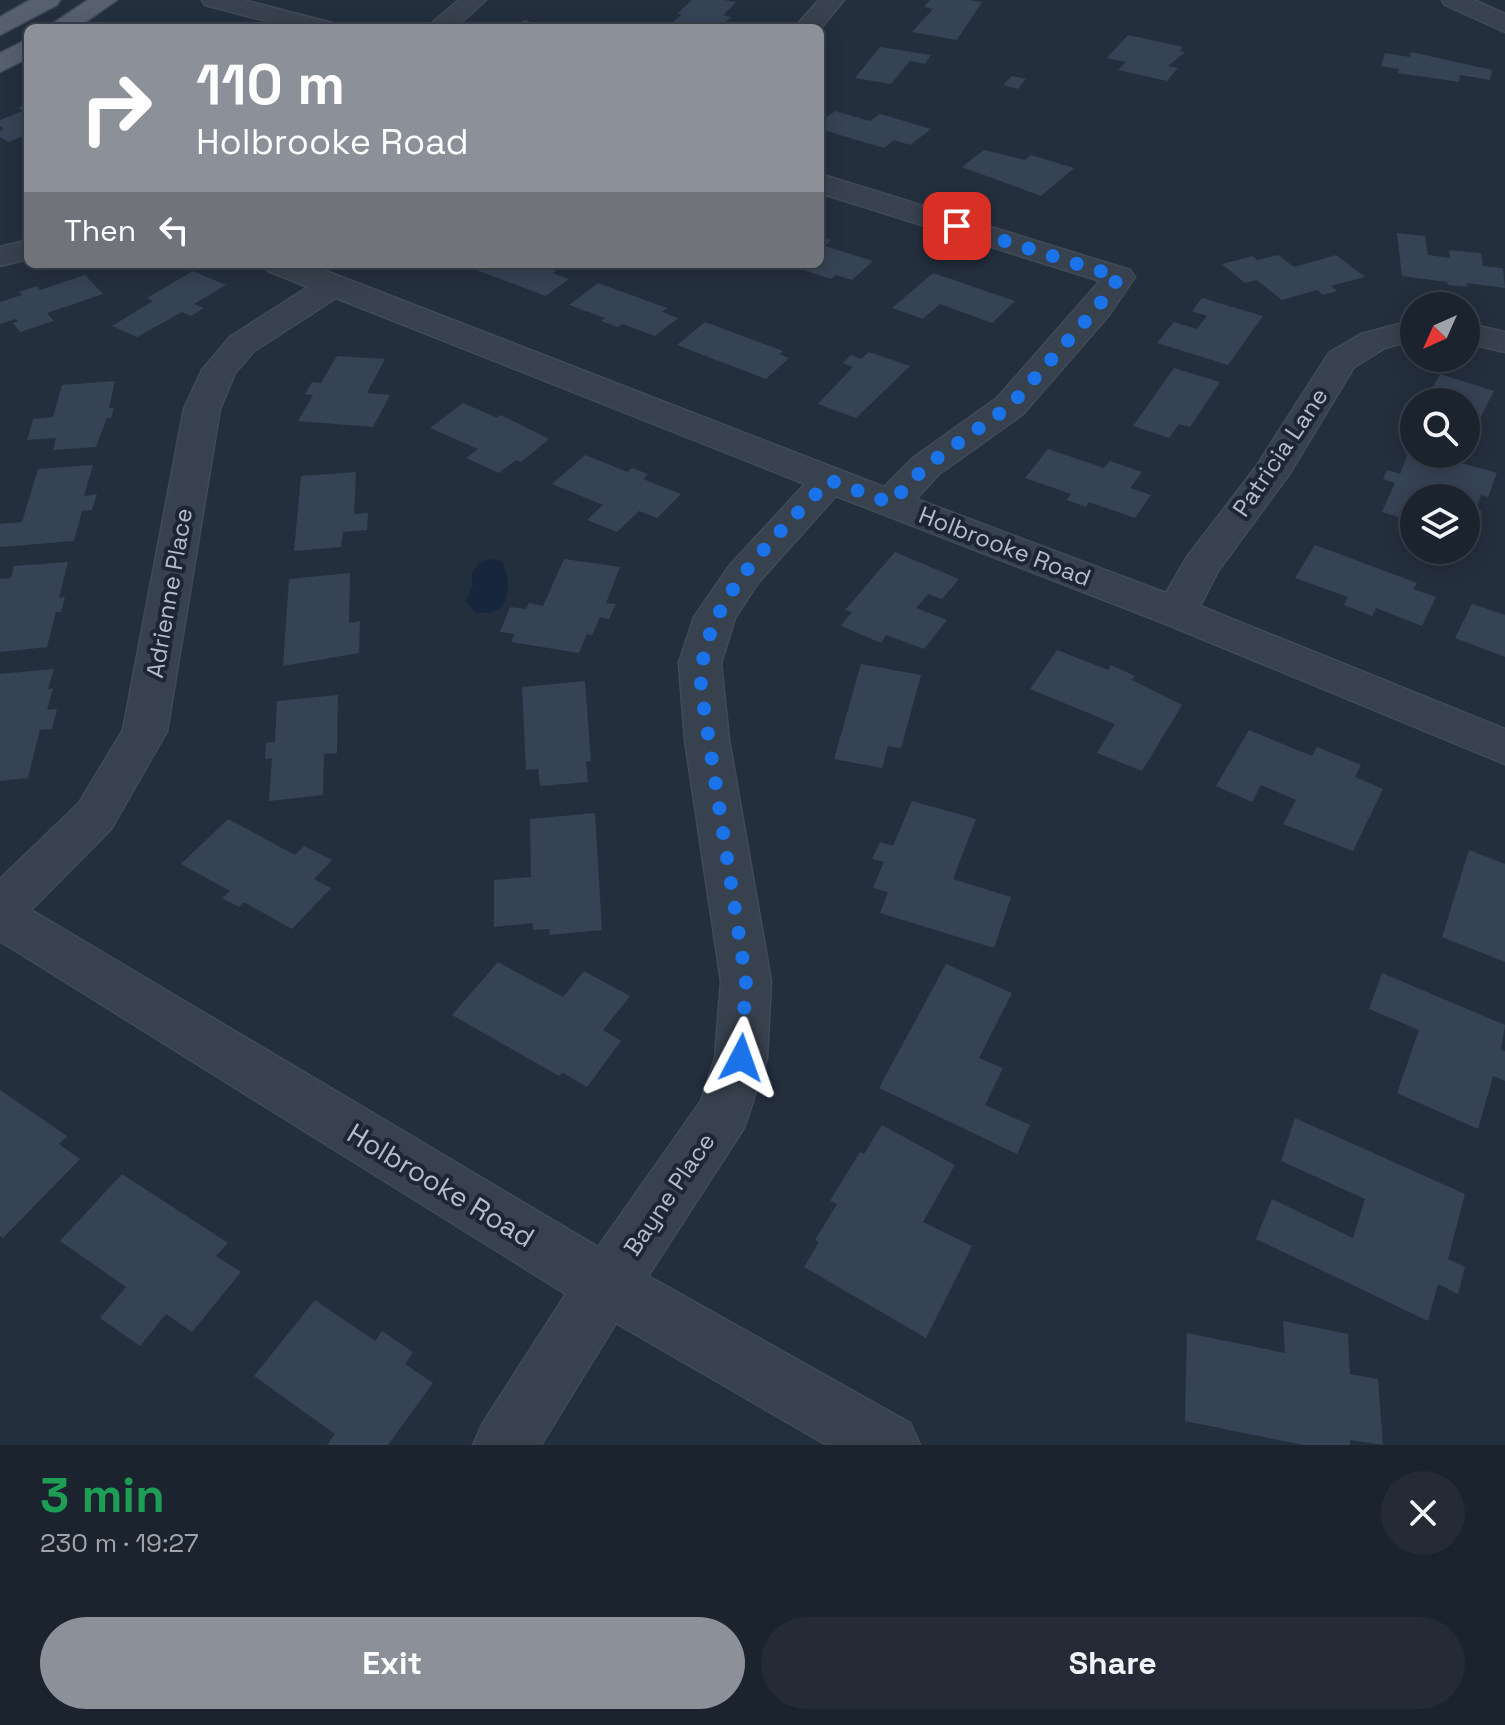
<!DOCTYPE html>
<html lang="en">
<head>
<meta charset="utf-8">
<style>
  body { margin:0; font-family:"Space Grotesk",sans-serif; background:#242b36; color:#f1f3f6; height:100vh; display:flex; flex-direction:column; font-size:30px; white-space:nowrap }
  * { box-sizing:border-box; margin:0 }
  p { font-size:26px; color:#a0a4aa }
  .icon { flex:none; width:44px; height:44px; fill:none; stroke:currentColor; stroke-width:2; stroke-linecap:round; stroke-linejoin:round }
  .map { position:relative; height:1445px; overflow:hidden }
  .panel { display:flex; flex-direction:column; background:#1b232e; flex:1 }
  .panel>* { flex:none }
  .hud { position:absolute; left:24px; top:24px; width:800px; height:244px; border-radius:12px; box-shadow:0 4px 20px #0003,0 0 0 2px #39404a; background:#8c9099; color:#fff; overflow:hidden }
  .needle { width:52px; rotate:225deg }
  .tools { position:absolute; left:1400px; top:292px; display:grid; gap:16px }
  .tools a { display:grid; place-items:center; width:80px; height:80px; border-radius:50%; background:#1b232e; box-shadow:0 4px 20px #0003,0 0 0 2px #39404a; font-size:40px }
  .pin { position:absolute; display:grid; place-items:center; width:68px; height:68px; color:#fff; margin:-34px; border-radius:16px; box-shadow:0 4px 12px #0006 }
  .me { position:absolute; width:88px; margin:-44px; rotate:4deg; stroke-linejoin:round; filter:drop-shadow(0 0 6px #0008) }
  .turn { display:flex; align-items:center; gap:28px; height:168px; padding:0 40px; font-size:36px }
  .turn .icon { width:104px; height:104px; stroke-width:2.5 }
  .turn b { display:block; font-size:56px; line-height:68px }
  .then { display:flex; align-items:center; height:76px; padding:0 40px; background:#0003; gap:16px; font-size:30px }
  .round { display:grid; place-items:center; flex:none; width:84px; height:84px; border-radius:42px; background:#242b36 }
  .headline { display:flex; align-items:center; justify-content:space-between; height:136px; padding:0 40px }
  h1 { font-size:48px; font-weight:600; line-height:60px; color:#1e9e55 }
  .cta { display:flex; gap:16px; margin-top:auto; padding:16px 40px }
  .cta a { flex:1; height:92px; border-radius:48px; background:#8c9099; color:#fff; font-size:32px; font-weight:600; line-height:92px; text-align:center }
  .cta a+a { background:#242b36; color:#f1f3f6 }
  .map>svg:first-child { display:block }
  .water { fill:#17263c }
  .building { fill:#364354 }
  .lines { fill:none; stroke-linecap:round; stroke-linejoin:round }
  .minor-casing { stroke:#414a57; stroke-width:3 }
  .primary-casing { stroke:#414a57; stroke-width:3 }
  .minor { fill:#38414e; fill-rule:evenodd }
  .primary { fill:#56606e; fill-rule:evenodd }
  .route { stroke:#1a73e8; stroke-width:14; stroke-dasharray:0 25.2 }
  .labels { text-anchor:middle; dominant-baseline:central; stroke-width:8; stroke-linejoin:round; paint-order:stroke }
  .street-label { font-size:24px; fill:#b4bcc9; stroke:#1d2633 }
  .near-street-label { font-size:28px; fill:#b4bcc9; stroke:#1d2633 }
</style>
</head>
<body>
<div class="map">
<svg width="1505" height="1445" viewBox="0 0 1505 1445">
  <rect width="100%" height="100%" fill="#242f3e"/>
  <path class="water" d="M488,559L502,561C509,576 511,595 501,608L487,613H476L466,601L473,585L471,575L479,563Z"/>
  <g class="building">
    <polygon points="692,0 723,0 736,2 723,15 731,17 719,28 672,23 682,14 677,14"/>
    <polygon points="930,0 969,0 982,2 957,40 912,32 933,9 924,7"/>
    <polygon points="525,20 548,27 548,28 508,28"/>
    <polygon points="1128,35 1183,47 1180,51 1185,52 1168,66 1178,68 1167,81 1118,70 1126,62 1107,58"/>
    <polygon points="880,47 931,55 925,64 910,61 891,84 855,78"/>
    <polygon points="1411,52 1492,70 1490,80 1460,75 1459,82 1398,73 1399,69 1381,66 1385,53 1410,57"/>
    <polygon points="1012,76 1026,79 1018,89 1003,85"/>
    <polygon points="28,104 28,134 9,142 0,137 0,131 4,129 0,126 0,120 23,111 18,108"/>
    <polygon points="835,111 870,121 880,114 931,129 910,145 894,140 884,148 820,129 820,122"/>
    <polygon points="984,150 1025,160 1031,155 1074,168 1041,196 962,167"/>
    <polygon points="1397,233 1425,236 1428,255 1450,258 1449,250 1481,253 1483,266 1503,268 1505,288 1466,283 1468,287 1448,285 1447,282 1402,276"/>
    <polygon points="820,237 831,240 825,246 873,261 852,280 836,275 831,279 788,265 820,264"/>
    <polygon points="1278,255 1294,267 1336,255 1365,277 1331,286 1337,291 1323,295 1317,290 1282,300 1257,280 1245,283 1222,264 1253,256 1257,260"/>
    <polygon points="472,264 545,264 558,269 553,273 569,279 546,296 468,267"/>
    <polygon points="193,271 226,285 194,304 204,308 191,316 182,312 137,337 112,326 153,301 147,298"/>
    <polygon points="933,273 1015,301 992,323 940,304 923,319 892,308"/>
    <polygon points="85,275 103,294 47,313 54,321 20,332 13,323 18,321 16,319 0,324 0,302 22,295 19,292 37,286 40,290"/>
    <polygon points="598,283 667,308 662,312 678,318 655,336 622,324 618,327 601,321 605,318 569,305"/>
    <polygon points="1202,298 1263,316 1228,365 1157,343 1174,322 1197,329 1207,316 1192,311"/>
    <polygon points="705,322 783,351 779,354 789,358 766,379 677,345"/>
    <polygon points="869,352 910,366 856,418 818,404 853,367 843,363 851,355 861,359"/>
    <polygon points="337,356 385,359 367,393 390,395 373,427 298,421 313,395 305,394 312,382 321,383"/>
    <polygon points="1174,368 1220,382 1190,427 1179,424 1169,438 1133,426"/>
    <polygon points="1440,374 1494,391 1471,436 1466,435 1466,402 1419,402 1422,396 1427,398"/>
    <polygon points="115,381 109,408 114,408 111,418 107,418 96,447 53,450 56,438 27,440 33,419 53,417 62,385"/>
    <polygon points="463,403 497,418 501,415 549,439 521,462 516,460 499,473 466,458 478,449 430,428"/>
    <polygon points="1410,448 1414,449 1414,454 1430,454 1497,473 1488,497 1481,495 1476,509 1482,511 1474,535 1466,533 1466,498 1414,498 1414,522 1382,512 1395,483 1383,479 1387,470 1400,474"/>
    <polygon points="1048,449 1104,468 1110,461 1142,472 1130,488 1151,495 1135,518 1089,502 1086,507 1067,500 1071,494 1025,478"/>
    <polygon points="585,455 628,472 632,468 648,474 643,479 681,494 657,518 639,511 617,532 587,520 603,505 552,484"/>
    <polygon points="93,465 84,496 97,494 92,510 82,511 74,541 0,547 0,524 22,522 38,469"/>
    <polygon points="356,472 354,514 368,513 367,530 343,532 341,547 294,551 301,476"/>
    <polygon points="1315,545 1417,583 1413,589 1436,597 1422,626 1376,608 1372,616 1344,605 1348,597 1295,578"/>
    <polygon points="895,552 959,579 942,599 928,594 916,608 947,620 924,649 886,635 881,643 841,626 852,612 845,610"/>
    <polygon points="564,559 620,567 606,603 616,604 609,619 600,617 592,635 587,634 579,653 511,642 515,634 500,632 510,607 526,609 529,603 543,606"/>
    <polygon points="68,562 59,598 65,597 61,612 56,612 47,647 0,652 0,579 11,578 14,566"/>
    <polygon points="350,573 349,623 360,621 359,653 283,666 289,579"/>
    <polygon points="1472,604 1505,615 1505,657 1455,638"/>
    <polygon points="1057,650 1108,670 1111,665 1135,676 1132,680 1182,705 1142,771 1097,753 1115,724 1030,689"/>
    <polygon points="861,664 921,675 901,748 888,746 882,768 834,759"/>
    <polygon points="54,669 48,689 53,688 47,710 57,709 52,729 40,730 28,778 0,781 0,674"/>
    <polygon points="585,681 591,761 586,762 588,782 540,786 538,769 526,770 522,687"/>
    <polygon points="338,695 337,753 324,754 323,795 269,801 272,758 265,759 266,743 275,742 277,701"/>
    <polygon points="1249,730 1312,756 1317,747 1361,765 1355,777 1383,789 1353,851 1283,824 1296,800 1261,785 1252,802 1216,786"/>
    <polygon points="912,801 976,819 953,879 1011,897 994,948 880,913 888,892 873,888 884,862 872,859 880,842 893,846"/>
    <polygon points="595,813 602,930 549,935 550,929 533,930 533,923 494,927 494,880 531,877 530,819"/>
    <polygon points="228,819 295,855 304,846 332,860 314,879 331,888 292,929 244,902 239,907 222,898 230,891 181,864"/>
    <polygon points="1469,850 1505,864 1505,962 1442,937"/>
    <polygon points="498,962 563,997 584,971 630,996 603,1030 621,1041 587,1087 563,1073 559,1076 452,1015"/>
    <polygon points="946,964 1012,993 979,1058 1003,1068 985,1105 1030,1125 1017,1154 879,1088"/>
    <polygon points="1382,973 1505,1025 1501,1050 1505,1051 1505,1081 1493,1076 1478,1129 1397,1093 1419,1030 1369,1009"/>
    <polygon points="0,1090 67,1136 59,1144 80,1159 3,1238 0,1236"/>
    <polygon points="1295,1118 1465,1194 1448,1259 1465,1267 1458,1294 1438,1284 1428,1321 1256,1239 1272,1199 1353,1238 1365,1199 1281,1161"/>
    <polygon points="882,1125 955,1165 923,1222 972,1246 926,1338 804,1267 819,1242 815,1240 837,1204 830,1201 860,1152 864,1154"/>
    <polygon points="122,1174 228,1243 216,1256 241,1272 192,1332 166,1314 140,1346 100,1318 126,1287 60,1241"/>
    <polygon points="315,1300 375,1341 382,1331 413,1352 405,1364 433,1383 388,1445 327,1445 335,1434 254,1376"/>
    <polygon points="1283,1321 1348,1334 1350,1374 1378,1379 1383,1445 1350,1440 1350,1445 1303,1445 1185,1421 1187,1333 1285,1353"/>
  </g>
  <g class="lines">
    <defs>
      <g id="minor">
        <polygon points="202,0 243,0 332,23 336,28 293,28 205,5"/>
        <polygon points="459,0 486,0 455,28 426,28"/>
        <polygon points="819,0 844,0 820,29 794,28"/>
        <polygon points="1442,0 1474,0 1505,14 1505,32 1445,5"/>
        <path d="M820,174L1130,270L1135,277L1109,315L1023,414L939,474L916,499L1166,593L1187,557L1256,467L1329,353L1361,334L1414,320V340L1385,348L1354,367L1290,473L1218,571L1200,606L1505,729V764L1161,622L836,496L758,583L735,618L721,663L729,740L771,981L767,1058L744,1128L648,1276L910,1423L920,1445H827L616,1323L541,1445H473L483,1423L566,1294L0,941V879L79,803L123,730L184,409L202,370L230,337L308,287L268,271L263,264H308L884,487L913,458L997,398L1100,281L820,193ZM336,298L805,484L730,565L694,617L679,663L685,740L721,981L715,1058L701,1101L598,1247L31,910L111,829L167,731L220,409L235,373L254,351Z"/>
        <polygon points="28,240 28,259 0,266 0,247"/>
        <polygon points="1466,323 1505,332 1505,352 1466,343"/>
      </g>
      <g id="primary">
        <polygon points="30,0 60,0 57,5 0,35 0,17"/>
        <polygon points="88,0 117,0 77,28 46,28"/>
        <polygon points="28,39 28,58 0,72 0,53"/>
      </g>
    </defs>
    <use href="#minor" class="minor-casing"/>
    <use href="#primary" class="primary-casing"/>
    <use href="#minor" class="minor"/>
    <use href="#primary" class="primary"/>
  </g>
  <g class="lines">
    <path class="route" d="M741,1058L746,981L701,689C698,603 775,539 829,480L891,503L926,466L1010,406L1097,308L1119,277L957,226"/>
  </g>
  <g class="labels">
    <g class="street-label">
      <text transform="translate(1280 452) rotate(-56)">Patricia Lane</text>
      <text transform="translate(1005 546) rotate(21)">Holbrooke Road</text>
      <text transform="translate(169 593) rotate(-80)">Adrienne Place</text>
      <text transform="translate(669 1194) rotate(-56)">Bayne Place</text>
    </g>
    <g class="near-street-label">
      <text transform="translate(441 1185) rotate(31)">Holbrooke Road</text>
    </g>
  </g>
</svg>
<div class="tools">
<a><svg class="needle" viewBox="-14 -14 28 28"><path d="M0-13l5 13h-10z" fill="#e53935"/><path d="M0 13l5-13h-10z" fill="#a0a4aa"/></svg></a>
<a><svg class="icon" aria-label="search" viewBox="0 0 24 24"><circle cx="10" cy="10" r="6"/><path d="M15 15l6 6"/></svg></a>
<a><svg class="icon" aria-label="layers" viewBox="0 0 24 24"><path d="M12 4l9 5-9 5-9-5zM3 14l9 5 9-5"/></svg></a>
</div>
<div class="pin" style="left:957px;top:226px;background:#d93025"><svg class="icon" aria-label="arrive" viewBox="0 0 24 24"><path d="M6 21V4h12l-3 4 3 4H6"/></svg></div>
<svg class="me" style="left:741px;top:1058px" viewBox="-20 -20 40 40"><path d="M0-17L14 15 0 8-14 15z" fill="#1a73e8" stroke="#fff" stroke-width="4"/></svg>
<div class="hud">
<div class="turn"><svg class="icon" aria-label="right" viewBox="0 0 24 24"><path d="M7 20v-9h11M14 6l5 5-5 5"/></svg><div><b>110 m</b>Holbrooke Road</div></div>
<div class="then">Then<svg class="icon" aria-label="left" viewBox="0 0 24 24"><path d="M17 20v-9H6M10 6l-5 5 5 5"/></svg></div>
</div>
</div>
<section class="panel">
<div class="headline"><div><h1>3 min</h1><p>230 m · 19:27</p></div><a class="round"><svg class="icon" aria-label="close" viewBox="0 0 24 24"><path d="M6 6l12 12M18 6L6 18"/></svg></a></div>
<div class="cta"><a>Exit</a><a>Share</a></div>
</section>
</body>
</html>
